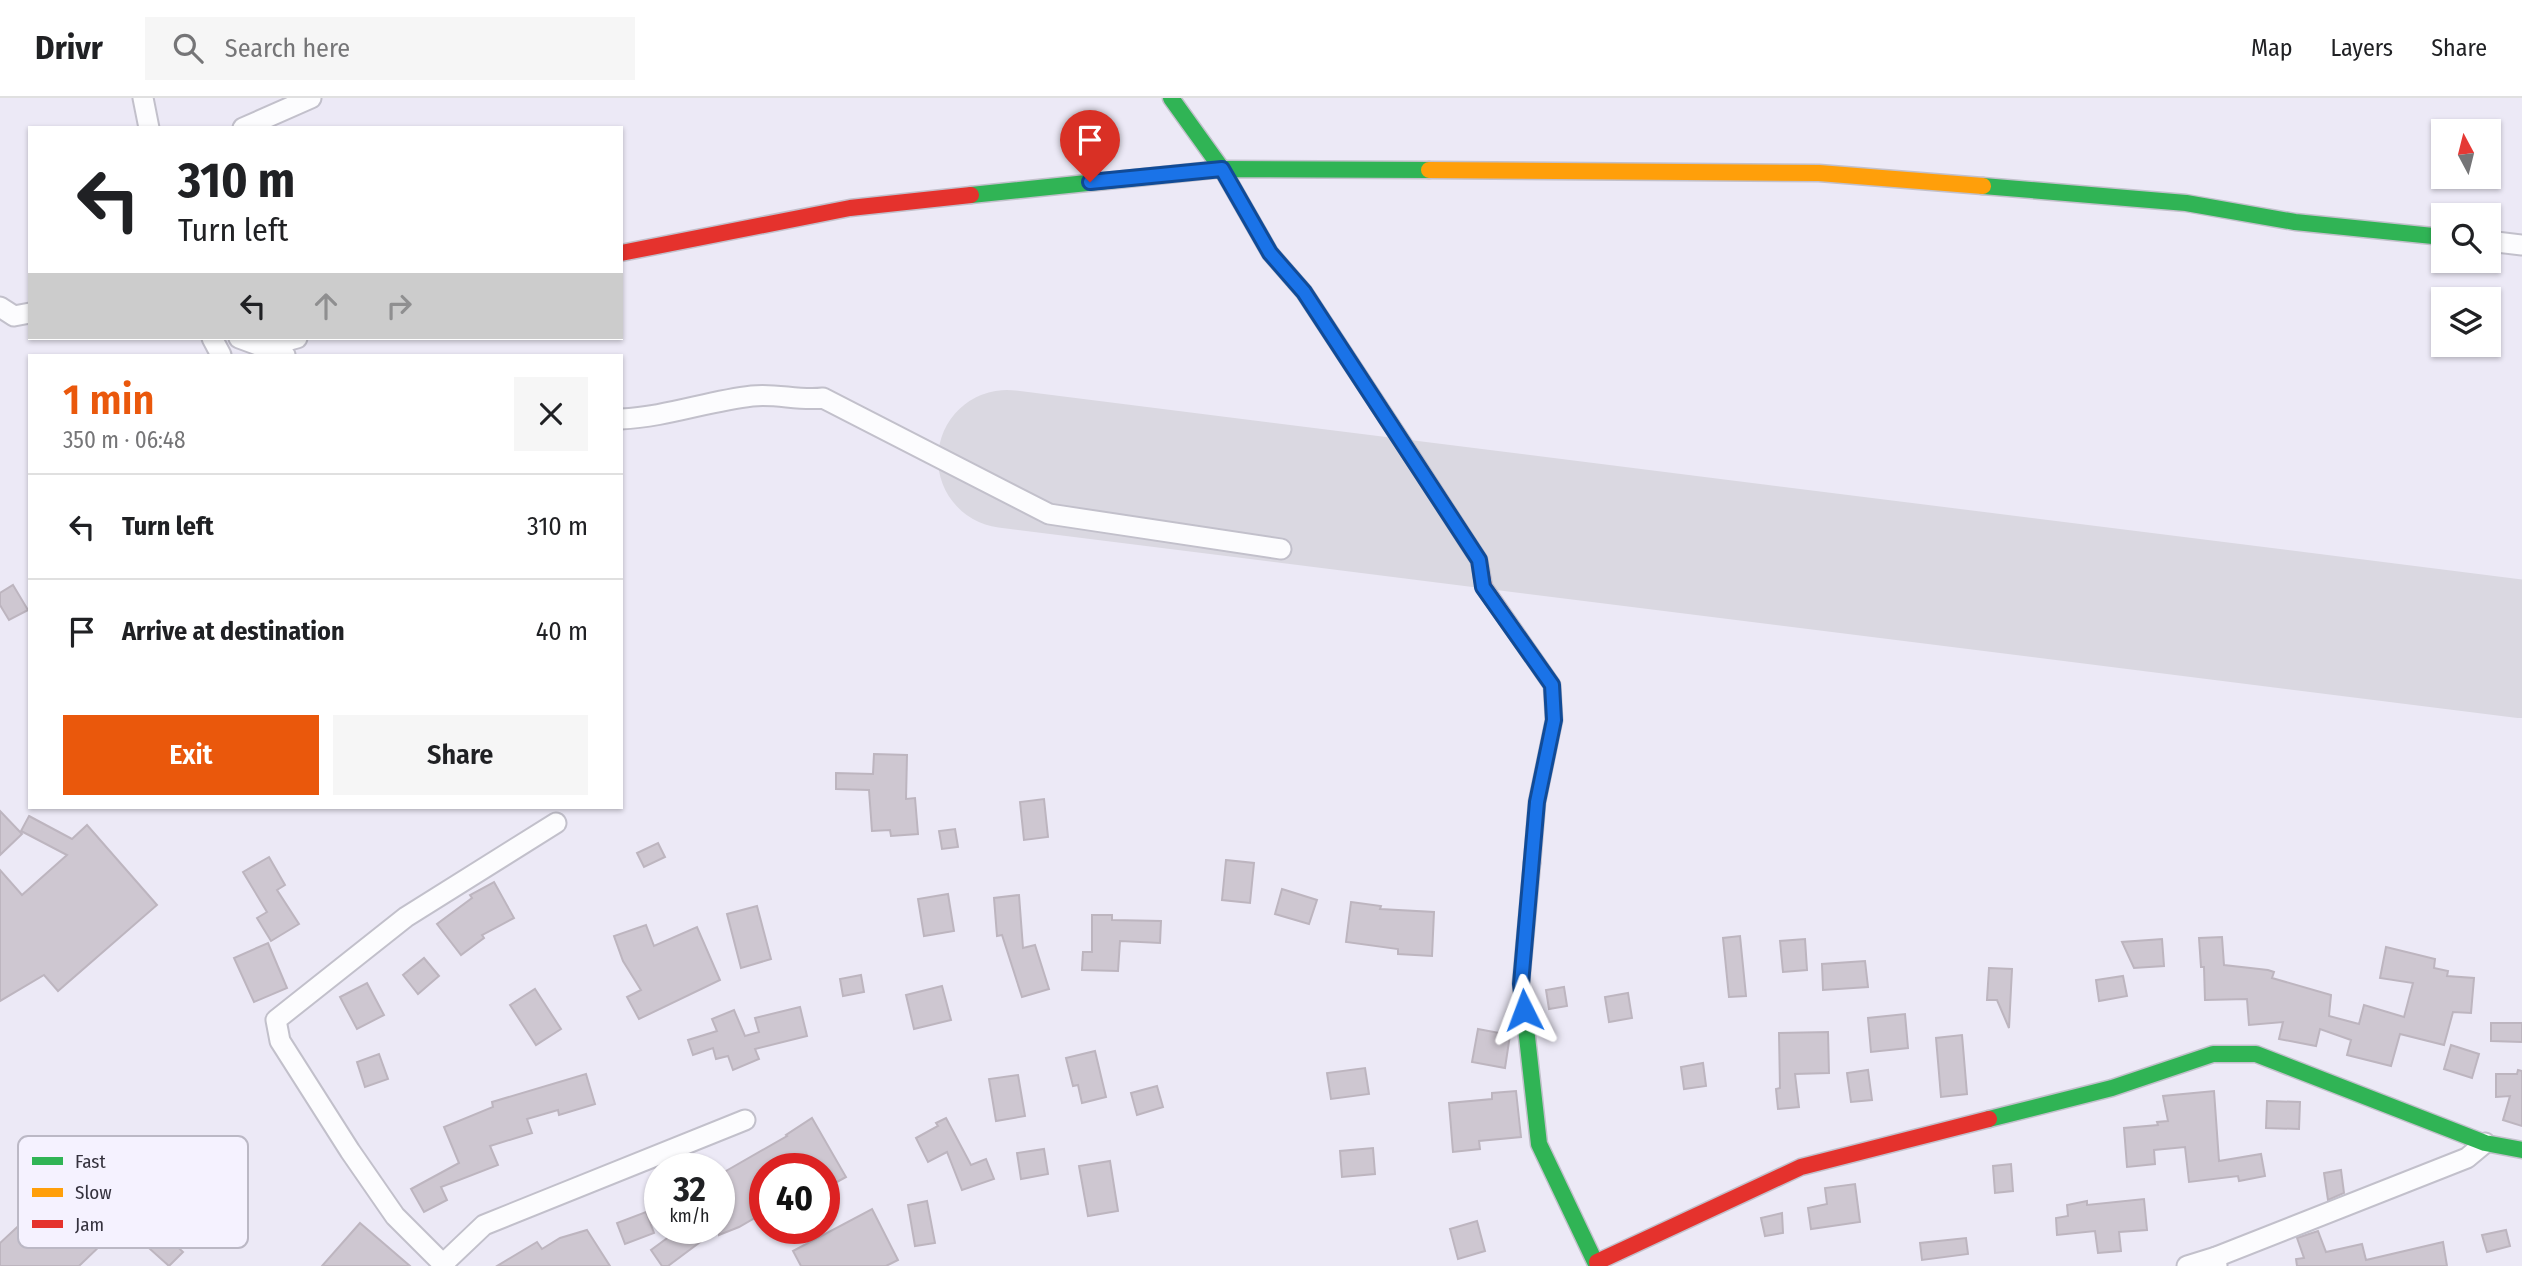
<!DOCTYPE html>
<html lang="en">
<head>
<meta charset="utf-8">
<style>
  body { margin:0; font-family:"Fira Sans Condensed",sans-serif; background:#f6f6f6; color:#202124; height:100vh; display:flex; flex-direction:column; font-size:26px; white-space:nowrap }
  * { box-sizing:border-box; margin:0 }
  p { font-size:23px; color:#757577 }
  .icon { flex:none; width:38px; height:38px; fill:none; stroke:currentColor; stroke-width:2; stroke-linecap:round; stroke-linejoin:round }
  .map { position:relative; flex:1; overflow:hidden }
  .side { position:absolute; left:28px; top:256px; width:595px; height:455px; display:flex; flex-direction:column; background:#fff; border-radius:0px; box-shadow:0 2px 5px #0004 }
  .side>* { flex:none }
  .hud { position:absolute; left:28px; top:28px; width:595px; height:214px; border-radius:0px; box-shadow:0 2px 5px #0004; background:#fff; color:#202124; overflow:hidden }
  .needle { width:46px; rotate:353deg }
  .controls { position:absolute; left:2431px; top:21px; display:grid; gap:14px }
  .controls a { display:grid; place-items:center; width:70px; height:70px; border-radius:0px; background:#fff; box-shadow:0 2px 5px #0004; font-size:35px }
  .speed { position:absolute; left:644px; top:1055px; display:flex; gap:14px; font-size:35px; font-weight:700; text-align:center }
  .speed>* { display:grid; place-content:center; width:91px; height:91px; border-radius:50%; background:#fff; box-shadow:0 2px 5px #0004; line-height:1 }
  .speed small { font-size:18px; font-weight:400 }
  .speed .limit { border:10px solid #d22; background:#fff; color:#111 }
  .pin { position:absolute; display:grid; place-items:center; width:60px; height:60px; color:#fff; margin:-72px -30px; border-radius:50% 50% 50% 0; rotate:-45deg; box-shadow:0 0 7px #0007 }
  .pin .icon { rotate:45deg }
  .me { position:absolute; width:77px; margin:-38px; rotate:357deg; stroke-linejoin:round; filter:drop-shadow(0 0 5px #0008) }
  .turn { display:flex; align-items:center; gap:24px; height:147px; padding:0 35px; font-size:32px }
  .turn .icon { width:91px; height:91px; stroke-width:2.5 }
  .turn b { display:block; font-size:49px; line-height:60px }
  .lanes { display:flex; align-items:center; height:66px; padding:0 35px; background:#0003; justify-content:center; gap:35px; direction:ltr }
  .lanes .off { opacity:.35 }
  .round { display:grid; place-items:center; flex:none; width:74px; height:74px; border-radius:0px; background:#f6f6f6 }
  .summary { display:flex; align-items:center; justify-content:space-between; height:119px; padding:0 35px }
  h1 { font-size:42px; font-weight:600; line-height:52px; color:#ea580c }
  .primary-button { display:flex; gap:14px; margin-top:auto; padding:14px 35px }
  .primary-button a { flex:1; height:80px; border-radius:0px; background:#ea580c; color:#fff; font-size:28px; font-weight:600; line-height:80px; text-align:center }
  .primary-button a+a { background:#f6f6f6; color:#202124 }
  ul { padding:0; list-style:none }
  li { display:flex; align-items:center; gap:21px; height:105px; padding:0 35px; border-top:2px solid #e0e0e0 }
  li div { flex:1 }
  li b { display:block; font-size:26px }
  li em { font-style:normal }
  header { display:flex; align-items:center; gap:42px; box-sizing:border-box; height:98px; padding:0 35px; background:#fff; border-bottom:2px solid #e0e0e0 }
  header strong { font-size:33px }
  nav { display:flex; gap:38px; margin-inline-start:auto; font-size:24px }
  .search { width:490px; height:63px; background:#f6f6f6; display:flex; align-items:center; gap:18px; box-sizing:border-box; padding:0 24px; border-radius:0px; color:#757577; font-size:26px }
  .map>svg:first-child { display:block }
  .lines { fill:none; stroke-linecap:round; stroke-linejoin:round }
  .runway { stroke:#dad8e1; stroke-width:138 }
  .building { fill:#cec7d1; stroke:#bdb5bf; stroke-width:2 }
  .street-casing { stroke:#c2c0cb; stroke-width:23 }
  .fast-casing { stroke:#c2c0cb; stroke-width:19 }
  .slow-casing { stroke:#c2c0cb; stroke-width:19 }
  .jam-casing { stroke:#c2c0cb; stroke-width:19 }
  .street { stroke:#fcfcfe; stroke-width:19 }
  .fast { stroke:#30b455; stroke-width:16 }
  .slow { stroke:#ff9f0a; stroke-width:16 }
  .jam { stroke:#e5322d; stroke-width:16 }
  .route-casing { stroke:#114b97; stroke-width:18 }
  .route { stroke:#1a73e8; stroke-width:12 }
  .key { fill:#f5f2ff; stroke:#bbb8c5; stroke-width:2 }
  .key-label { font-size:19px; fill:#35323e }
</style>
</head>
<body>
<header>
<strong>Drivr</strong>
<div class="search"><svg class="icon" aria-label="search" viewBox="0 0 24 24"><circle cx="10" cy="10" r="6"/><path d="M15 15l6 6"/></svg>Search here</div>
<nav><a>Map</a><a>Layers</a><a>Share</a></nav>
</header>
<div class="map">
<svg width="2522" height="1168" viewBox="0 0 2522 1168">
  <rect width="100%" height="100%" fill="#ece9f6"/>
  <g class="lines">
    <polyline class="runway" points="1007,361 2522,551"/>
  </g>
  <g class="building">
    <polygon points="13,487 28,512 9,522 0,507 0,495"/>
    <polygon points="874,656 907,657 906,701 915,700 918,736 891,738 890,732 872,733 869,692 836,691 836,675 873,676"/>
    <polygon points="1044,701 1048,739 1024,742 1020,704"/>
    <polygon points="0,713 22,736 0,757"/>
    <polygon points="29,718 72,741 87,727 157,807 58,893 44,877 0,903 0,772 22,797 67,757 21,733"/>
    <polygon points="955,731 958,749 942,751 939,733"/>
    <polygon points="658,745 665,759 644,769 637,755"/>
    <polygon points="269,759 285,787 277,792 299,826 271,843 257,820 267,814 243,774"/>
    <polygon points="1226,762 1254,765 1250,805 1222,802"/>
    <polygon points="494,784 514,820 482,837 484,840 461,857 437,826 472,800 470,797"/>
    <polygon points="1282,791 1317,802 1309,826 1275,816"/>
    <polygon points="948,796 954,833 924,838 918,801"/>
    <polygon points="1019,797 1023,850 1035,847 1049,891 1022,899 1002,837 997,838 994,800"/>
    <polygon points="1351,804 1381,808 1380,811 1434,814 1432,858 1398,856 1398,851 1346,844"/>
    <polygon points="757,808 771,861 741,870 727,816"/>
    <polygon points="1092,817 1112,817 1112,822 1161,823 1160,845 1120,843 1118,873 1082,872 1083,854 1092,854"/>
    <polygon points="646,827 654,848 697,829 720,882 639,921 627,899 641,892 623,863 614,838"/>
    <polygon points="1740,838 1746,898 1729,899 1723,840"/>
    <polygon points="2222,839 2224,867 2268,872 2274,874 2272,880 2331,897 2329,918 2359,926 2364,907 2404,919 2413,885 2380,880 2386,849 2435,861 2434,870 2448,873 2447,878 2474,880 2471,915 2453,914 2444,947 2400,936 2391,968 2347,957 2351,942 2320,931 2316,948 2279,941 2283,924 2249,927 2247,901 2205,902 2204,869 2201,869 2199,840"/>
    <polygon points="1805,841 1807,872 1783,874 1780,843"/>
    <polygon points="2162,841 2164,868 2134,870 2122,844"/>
    <polygon points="268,845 287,890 254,904 234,860"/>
    <polygon points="424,860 439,878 418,896 403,877"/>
    <polygon points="1865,863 1868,889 1823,892 1822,866"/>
    <polygon points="1989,870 2012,871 2009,930 1997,902 1987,902"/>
    <polygon points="861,877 864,894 843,898 840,881"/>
    <polygon points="2123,878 2127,898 2099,903 2096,882"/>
    <polygon points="367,885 384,917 357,931 340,899"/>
    <polygon points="942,888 951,922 914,931 906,897"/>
    <polygon points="1564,889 1567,908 1549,911 1546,892"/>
    <polygon points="535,891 561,931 536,947 510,907"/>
    <polygon points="1628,895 1632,920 1609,924 1605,899"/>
    <polygon points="800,909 807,938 755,951 759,961 733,972 728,958 716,961 713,950 693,957 688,942 717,933 712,921 734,912 745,938 759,934 755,920"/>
    <polygon points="1905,916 1908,950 1871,954 1868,920"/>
    <polygon points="2491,925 2522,925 2522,944 2491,943"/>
    <polygon points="1478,931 1510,937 1505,970 1472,964"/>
    <polygon points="1828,934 1829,975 1795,976 1799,1009 1778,1011 1776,991 1780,990 1779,935"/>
    <polygon points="1962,937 1967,996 1941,999 1936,940"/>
    <polygon points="2451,947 2479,956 2472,980 2444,971"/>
    <polygon points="1095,953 1106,999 1082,1005 1078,987 1073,988 1066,960"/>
    <polygon points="379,956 388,981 365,989 357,964"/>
    <polygon points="1703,965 1706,988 1684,991 1681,969"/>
    <polygon points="1365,970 1369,996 1331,1001 1327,975"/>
    <polygon points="1868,972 1872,1002 1851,1004 1847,975"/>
    <polygon points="2518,972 2522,973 2522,1028 2503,1022 2510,998 2496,999 2496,976 2517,976"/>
    <polygon points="586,976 595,1006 559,1017 558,1012 527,1021 532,1035 490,1048 498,1067 441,1089 447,1102 424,1114 411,1091 459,1065 444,1029 493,1009 492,1004"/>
    <polygon points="1018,977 1025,1018 996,1023 989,981"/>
    <polygon points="1157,988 1163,1009 1137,1017 1131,995"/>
    <polygon points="1516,993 1521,1039 1479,1043 1480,1051 1453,1054 1449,1005 1492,1001 1492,995"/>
    <polygon points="2214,993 2219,1063 2261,1056 2265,1078 2239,1083 2238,1078 2189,1084 2185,1049 2154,1052 2155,1066 2127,1069 2124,1030 2158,1027 2157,1024 2168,1023 2163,998"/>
    <polygon points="2267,1003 2300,1004 2299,1031 2266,1030"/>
    <polygon points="812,1020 846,1079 824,1091 824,1071 765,1071 765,1114 739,1129 719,1137 719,1077 787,1038 786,1037"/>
    <polygon points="946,1020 971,1067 986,1061 994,1081 962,1092 947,1054 928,1064 916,1040 938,1028 936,1025"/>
    <polygon points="1373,1050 1375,1076 1342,1079 1340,1053"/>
    <polygon points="1044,1051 1048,1076 1021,1081 1017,1055"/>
    <polygon points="1110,1063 1118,1113 1088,1118 1079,1068"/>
    <polygon points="2011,1066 2013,1093 1995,1095 1993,1068"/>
    <polygon points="2341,1072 2344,1095 2328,1102 2324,1075"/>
    <polygon points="1855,1086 1860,1124 1811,1131 1808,1110 1827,1106 1825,1090"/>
    <polygon points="56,1093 104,1144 79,1168 0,1168 0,1145"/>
    <polygon points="2144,1101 2147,1132 2119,1134 2121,1153 2098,1155 2095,1133 2057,1137 2056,1120 2068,1118 2067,1107 2087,1103 2087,1107"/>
    <polygon points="927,1103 935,1145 915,1148 908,1107"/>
    <polygon points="872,1111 898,1162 886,1168 801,1168 793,1153"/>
    <polygon points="646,1114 654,1135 625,1146 617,1125"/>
    <polygon points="1782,1115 1783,1135 1765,1138 1761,1120"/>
    <polygon points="1477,1123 1485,1153 1458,1161 1450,1131"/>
    <polygon points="360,1125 410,1168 322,1168"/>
    <polygon points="681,1130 719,1130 668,1168 662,1168 651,1152"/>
    <polygon points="587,1132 610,1168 497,1168 537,1144 542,1151 560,1140"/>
    <polygon points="2506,1132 2510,1148 2487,1154 2482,1137"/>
    <polygon points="2318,1133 2326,1154 2362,1146 2366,1162 2443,1144 2447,1168 2297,1168 2296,1161 2304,1160 2297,1140"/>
    <polygon points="164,1136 183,1154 169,1168 150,1151"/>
    <polygon points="1966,1140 1968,1156 1922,1162 1920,1145"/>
  </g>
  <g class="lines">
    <defs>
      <g id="street">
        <polyline points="143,0 149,30"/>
        <polyline points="243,30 311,0"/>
        <polyline points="2488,143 2522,147"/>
        <polyline points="0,209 14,218 30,215"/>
        <polyline points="212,240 221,257"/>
        <polyline points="239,240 285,257"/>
        <polyline points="264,249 297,240"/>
        <path d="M621,321C666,319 708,303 752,298C776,295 798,303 823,300L1049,416L1281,451"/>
        <polyline points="2216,1159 2467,1060 2485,1045"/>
        <polyline points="443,1166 484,1127 745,1022"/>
        <polyline points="445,1168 395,1118 350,1053 280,943 276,922 406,819 556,725"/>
        <polyline points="2187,1168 2216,1159 2217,1168"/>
      </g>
      <g id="fast">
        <polyline points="1171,0 1222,71 1270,155 1304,194 1411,357"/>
        <polyline points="1983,88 2186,105 2295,124 2443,139"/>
        <polyline points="971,97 1222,71 1429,72"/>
        <polyline points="1532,765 1521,885 1539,1046 1597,1168"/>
        <polyline points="1989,1021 2112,990 2213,956 2256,956 2485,1045 2522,1052"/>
      </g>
      <polyline id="slow" points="1429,72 1819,75 1983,88"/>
      <g id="jam">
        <polyline points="621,155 850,110 971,97"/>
        <polyline points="1411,357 1479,462 1484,489 1552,587 1554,622 1537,704 1532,765"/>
        <polyline points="1597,1164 1801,1069 1989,1021"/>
      </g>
    </defs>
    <use href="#street" class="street-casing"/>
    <use href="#fast" class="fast-casing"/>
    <use href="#slow" class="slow-casing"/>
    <use href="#jam" class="jam-casing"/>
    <use href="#street" class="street"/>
    <use href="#fast" class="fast"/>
    <use href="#slow" class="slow"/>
    <use href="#jam" class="jam"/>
  </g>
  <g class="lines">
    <defs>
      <polyline id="route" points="1090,84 1222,71 1270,155 1304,194 1479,462 1483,489 1552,587 1554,622 1537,704 1521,886 1524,912"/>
    </defs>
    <use href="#route" class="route-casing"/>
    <use href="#route" class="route"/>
  </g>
  <rect x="18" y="1038" width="230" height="112" rx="10" class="key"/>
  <rect x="32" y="1059" width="31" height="8" fill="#30b455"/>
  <rect x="32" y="1090" width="31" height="9" fill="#ff9f0a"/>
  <rect x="32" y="1122" width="31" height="8" fill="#e5322d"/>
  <g class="key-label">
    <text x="75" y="1070">Fast</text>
    <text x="75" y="1101">Slow</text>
    <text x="75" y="1133">Jam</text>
  </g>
</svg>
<div class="controls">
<a><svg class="needle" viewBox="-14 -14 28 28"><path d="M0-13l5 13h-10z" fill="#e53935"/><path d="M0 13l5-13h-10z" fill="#757577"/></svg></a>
<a><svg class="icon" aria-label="search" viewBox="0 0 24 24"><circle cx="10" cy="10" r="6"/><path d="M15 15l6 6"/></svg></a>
<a><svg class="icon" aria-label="layers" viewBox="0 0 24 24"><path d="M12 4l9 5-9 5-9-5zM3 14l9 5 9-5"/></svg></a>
</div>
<div class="speed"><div>32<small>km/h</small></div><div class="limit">40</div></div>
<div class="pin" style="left:1090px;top:84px;background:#d93025"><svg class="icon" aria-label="arrive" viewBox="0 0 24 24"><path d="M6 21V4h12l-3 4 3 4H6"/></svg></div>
<svg class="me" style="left:1524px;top:912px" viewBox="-20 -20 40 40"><path d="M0-17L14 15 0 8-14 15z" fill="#1a73e8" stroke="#fff" stroke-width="4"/></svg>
<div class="hud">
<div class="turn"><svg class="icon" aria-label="left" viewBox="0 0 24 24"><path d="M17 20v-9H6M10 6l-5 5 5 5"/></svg><div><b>310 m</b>Turn left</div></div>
<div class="lanes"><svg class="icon" aria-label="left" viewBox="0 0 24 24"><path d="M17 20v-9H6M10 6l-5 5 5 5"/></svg><svg class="icon off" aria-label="ahead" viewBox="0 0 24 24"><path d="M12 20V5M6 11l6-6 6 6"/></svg><svg class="icon off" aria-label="right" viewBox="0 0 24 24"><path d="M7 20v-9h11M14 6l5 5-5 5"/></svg></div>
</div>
<section class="side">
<div class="summary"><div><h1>1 min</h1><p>350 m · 06:48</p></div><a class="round"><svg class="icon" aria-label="close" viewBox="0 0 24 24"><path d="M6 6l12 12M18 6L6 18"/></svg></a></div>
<ul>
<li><svg class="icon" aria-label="left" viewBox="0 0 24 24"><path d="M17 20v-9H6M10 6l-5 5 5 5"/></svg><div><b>Turn left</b></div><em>310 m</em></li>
<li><svg class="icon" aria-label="arrive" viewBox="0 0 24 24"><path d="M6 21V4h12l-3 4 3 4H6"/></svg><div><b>Arrive at destination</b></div><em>40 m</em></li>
</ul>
<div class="primary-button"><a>Exit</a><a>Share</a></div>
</section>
</div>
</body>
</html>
